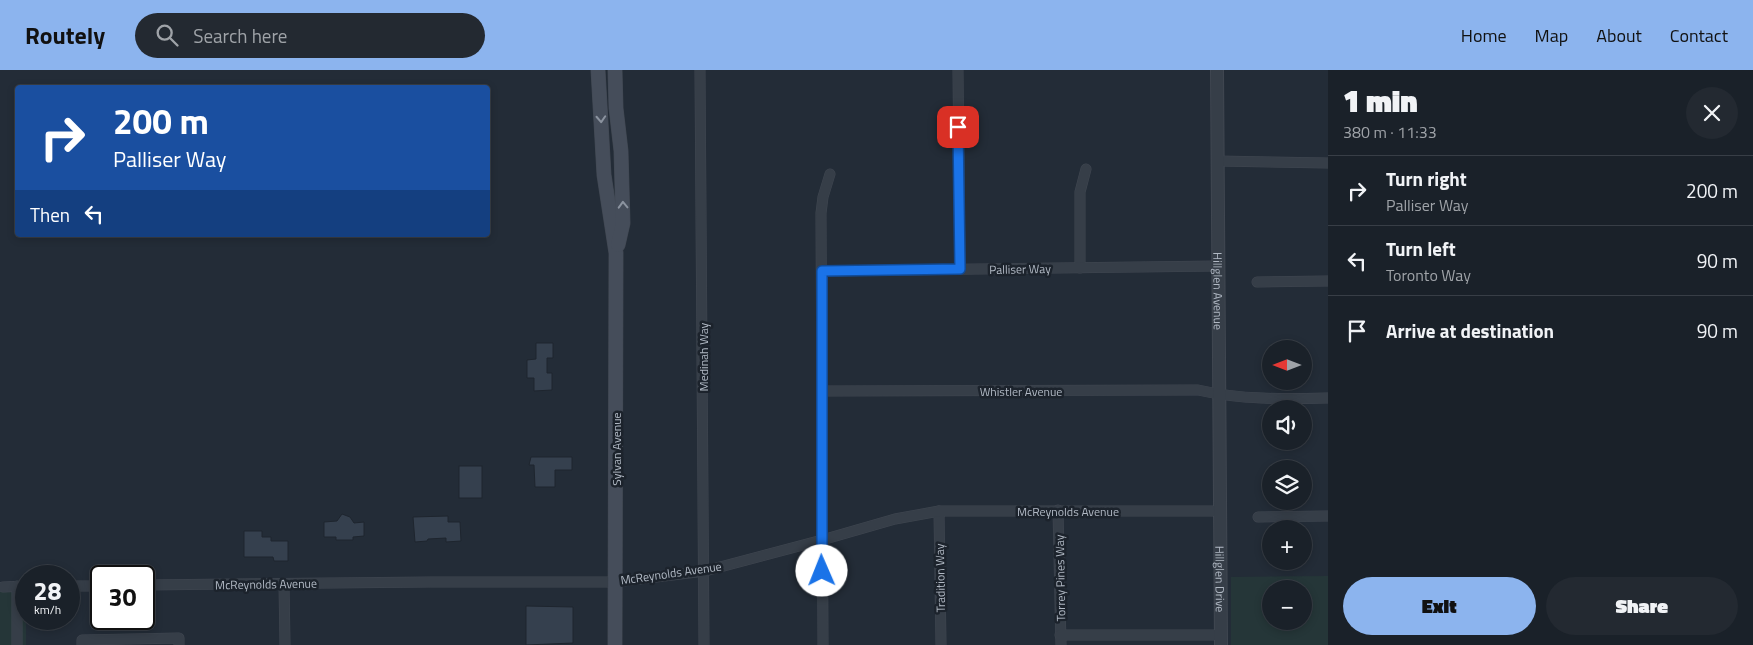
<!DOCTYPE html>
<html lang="en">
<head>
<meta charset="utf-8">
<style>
  body { margin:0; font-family:"Titillium Web",sans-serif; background:#232931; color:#f1f3f6; height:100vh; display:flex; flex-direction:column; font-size:19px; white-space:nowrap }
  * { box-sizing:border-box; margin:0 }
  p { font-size:16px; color:#9fa3a8 }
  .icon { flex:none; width:28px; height:28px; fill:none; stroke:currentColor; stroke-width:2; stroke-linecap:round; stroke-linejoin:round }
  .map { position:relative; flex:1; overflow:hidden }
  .panel { display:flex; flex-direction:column; background:#1a2129; width:425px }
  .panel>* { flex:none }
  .guide { position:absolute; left:15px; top:15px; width:475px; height:152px; border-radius:5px; box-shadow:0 2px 8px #0003,0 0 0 1px #383e46; background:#1a4fa0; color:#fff; overflow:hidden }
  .needle { width:32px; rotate:270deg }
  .controls { position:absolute; left:1262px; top:270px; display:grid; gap:10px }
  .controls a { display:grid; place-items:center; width:50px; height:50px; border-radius:50%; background:#1a2129; box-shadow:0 2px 8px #0003,0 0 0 1px #383e46; font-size:25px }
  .speed { position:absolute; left:15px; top:495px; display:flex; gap:10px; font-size:25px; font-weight:700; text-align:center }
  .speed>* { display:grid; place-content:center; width:65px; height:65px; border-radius:50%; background:#1a2129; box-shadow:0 2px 8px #0003,0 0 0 1px #383e46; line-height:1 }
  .speed small { font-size:12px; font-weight:400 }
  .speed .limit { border:2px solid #111; border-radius:8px; background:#fff; color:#111 }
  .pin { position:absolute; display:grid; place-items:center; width:42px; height:42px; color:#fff; margin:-21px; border-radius:10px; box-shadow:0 2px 8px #0006 }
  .me { position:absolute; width:55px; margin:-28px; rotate:359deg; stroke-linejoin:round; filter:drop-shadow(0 0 4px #0008) }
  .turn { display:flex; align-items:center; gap:18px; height:105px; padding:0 15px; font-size:22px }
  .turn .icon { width:65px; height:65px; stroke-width:2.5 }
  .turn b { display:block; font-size:35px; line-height:42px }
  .then { display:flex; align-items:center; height:48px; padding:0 15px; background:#0003; gap:10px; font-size:19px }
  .round { display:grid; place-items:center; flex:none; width:52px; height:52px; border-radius:26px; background:#232931 }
  .overview { display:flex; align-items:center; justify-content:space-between; height:85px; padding:0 15px }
  h1 { font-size:30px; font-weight:800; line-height:38px }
  .primary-button { display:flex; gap:10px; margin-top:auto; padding:10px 15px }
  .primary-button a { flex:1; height:58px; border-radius:30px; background:#8cb4ee; color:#111; font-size:20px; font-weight:800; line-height:58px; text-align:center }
  .primary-button a+a { background:#232931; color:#f1f3f6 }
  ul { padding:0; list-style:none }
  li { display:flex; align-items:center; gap:15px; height:70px; padding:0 15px; border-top:1px solid #383e46 }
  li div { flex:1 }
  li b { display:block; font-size:19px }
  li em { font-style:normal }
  header { display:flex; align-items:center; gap:30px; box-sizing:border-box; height:70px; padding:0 25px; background:#8cb4ee; color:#111 }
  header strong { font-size:24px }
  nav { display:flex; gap:28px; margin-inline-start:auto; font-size:18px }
  .search { width:350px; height:45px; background:#232931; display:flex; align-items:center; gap:12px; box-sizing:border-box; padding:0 18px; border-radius:28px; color:#9fa3a8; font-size:19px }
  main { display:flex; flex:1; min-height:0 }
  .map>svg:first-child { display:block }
  .green { fill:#253638; fill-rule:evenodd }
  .building { fill:#35404e; stroke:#1e252e }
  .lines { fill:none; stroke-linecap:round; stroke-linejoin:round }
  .minor-casing { stroke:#404751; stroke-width:11 }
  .tertiary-casing { stroke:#404751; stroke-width:14 }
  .secondary-casing { stroke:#404751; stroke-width:15 }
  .minor { stroke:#363e48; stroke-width:10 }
  .tertiary { stroke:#363e48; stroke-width:12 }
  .secondary { stroke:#454d5a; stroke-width:14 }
  .oneway { stroke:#8b939f }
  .route-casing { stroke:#114b97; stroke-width:12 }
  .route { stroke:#1a73e8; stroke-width:9 }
  .labels { text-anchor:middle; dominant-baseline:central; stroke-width:5; stroke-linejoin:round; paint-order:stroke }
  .street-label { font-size:12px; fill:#b1b9c4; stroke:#1c232c }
</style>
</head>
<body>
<header>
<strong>Routely</strong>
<div class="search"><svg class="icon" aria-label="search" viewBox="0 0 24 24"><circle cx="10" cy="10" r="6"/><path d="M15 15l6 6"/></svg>Search here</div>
<nav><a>Home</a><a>Map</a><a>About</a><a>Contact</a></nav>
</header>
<main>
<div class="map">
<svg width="1328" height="575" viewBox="0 0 1328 575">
  <rect width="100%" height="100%" fill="#232c37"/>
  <g class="green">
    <path d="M1328,506V575H1231V507ZM1271,519H1304V551H1271Z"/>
    <rect x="0" y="522" width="26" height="53"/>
  </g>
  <g class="building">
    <polygon points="536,273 553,273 553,288 547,288 547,303 552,303 552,320 534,321 534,308 527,308 527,290 536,289"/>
    <polygon points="531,387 572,387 572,400 555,400 555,417 535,417 534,395 529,395"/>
    <rect x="459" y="396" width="23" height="32"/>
    <polygon points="342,444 350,447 354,453 364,452 364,466 353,467 353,470 336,470 336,467 324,467 324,452 337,451"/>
    <polygon points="448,446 448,452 460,452 461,471 446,472 446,468 428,469 427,471 415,472 413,447"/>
    <polygon points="244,461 262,461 262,467 271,467 271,471 288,471 288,491 274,491 273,487 244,487"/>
    <polygon points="526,536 573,537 573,573 526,575"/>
  </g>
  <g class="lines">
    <defs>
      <g id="minor">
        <polyline points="700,0 704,575"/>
        <polyline points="958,0 960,199"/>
        <polyline points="1217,91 1328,93"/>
        <polyline points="1080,198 1080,122 1086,99"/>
        <polyline points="822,201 1218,196"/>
        <polyline points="1257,212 1328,211"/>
        <path d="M822,321L1198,320C1242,330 1283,329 1328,328"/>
        <polyline points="1058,440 1061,575"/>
        <polyline points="939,441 941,575"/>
        <polyline points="1258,447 1328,446"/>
        <polyline points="284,513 285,575"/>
        <polyline points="144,515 431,512 615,512 705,501 822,470 895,449 939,441 1221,441"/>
        <polyline points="17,516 17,575"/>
        <polyline points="69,516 101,516"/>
        <polyline points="3,517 26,516"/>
        <polyline points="1060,565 1221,565"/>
        <polyline points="82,575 82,570 179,568 179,575"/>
        <polyline points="823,575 821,143 823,127 830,104"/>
      </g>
      <g id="tertiary">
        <path id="s1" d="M1217,0L1221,575"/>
      </g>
      <g id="secondary">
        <polyline points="598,0 604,105 616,183 615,575"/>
        <polyline points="615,0 616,38 621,81 623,153 618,175"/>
      </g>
    </defs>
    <use href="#minor" class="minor-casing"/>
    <use href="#tertiary" class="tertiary-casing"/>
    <use href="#secondary" class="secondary-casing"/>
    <use href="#minor" class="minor"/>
    <use href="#tertiary" class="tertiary"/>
    <use href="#secondary" class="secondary"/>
  </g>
  <defs><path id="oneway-chevron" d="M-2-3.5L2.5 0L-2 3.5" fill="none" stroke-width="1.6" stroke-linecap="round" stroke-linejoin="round" transform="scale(1.25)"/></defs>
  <g class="oneway">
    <use href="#oneway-chevron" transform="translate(601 49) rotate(87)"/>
    <use href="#oneway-chevron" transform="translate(623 135) rotate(-92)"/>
  </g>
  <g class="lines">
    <defs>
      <polyline id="route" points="822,501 822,201 960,199 958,57"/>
    </defs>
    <use href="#route" class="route-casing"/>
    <use href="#route" class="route"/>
  </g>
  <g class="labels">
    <g class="street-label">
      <text transform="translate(1020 199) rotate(-1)">Palliser Way</text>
      <text stroke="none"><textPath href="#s1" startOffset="221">Hillglen Avenue</textPath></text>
      <text transform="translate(703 287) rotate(-90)">Medinah Way</text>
      <text x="1021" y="321">Whistler Avenue</text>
      <text transform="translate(616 379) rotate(-90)">Sylvan Avenue</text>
      <text x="1068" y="441">McReynolds Avenue</text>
      <text transform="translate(671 503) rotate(-8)">McReynolds Avenue</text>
      <text transform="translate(940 508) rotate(-91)">Tradition Way</text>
      <text transform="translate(1060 508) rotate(-91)">Torrey Pines Way</text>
      <text stroke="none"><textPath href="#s1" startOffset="509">Hillglen Drive</textPath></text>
      <text transform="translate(266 514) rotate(-1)">McReynolds Avenue</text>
    </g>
  </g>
</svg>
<div class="controls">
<a><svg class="needle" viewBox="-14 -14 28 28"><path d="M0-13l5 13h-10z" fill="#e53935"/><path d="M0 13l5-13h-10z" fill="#9fa3a8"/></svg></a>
<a><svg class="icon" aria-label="sound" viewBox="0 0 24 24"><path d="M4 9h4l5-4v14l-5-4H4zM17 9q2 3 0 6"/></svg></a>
<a><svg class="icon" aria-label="layers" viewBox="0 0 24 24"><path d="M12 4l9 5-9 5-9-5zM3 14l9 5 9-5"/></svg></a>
<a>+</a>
<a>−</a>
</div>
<div class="speed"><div>28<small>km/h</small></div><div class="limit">30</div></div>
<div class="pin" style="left:958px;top:57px;background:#d93025"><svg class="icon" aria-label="arrive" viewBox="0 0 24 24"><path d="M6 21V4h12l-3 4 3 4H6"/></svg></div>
<svg class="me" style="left:822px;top:501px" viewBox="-20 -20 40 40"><circle r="19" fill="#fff"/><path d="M0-13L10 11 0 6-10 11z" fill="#1a73e8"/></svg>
<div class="guide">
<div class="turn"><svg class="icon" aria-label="right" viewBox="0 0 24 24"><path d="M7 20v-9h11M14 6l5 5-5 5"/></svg><div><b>200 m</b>Palliser Way</div></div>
<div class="then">Then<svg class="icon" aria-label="left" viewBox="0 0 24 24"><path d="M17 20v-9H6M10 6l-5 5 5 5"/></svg></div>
</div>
</div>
<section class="panel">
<div class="overview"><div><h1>1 min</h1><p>380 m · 11:33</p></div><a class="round"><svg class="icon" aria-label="close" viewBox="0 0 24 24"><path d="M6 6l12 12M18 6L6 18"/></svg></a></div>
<ul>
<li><svg class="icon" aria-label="right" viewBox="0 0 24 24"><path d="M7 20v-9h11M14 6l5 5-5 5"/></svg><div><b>Turn right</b><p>Palliser Way</p></div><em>200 m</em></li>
<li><svg class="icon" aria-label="left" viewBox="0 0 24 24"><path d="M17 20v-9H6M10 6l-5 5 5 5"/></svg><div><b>Turn left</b><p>Toronto Way</p></div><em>90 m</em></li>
<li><svg class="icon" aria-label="arrive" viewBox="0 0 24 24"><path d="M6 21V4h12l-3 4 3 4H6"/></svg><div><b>Arrive at destination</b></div><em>90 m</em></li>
</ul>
<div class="primary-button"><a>Exit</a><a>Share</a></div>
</section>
</main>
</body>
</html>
